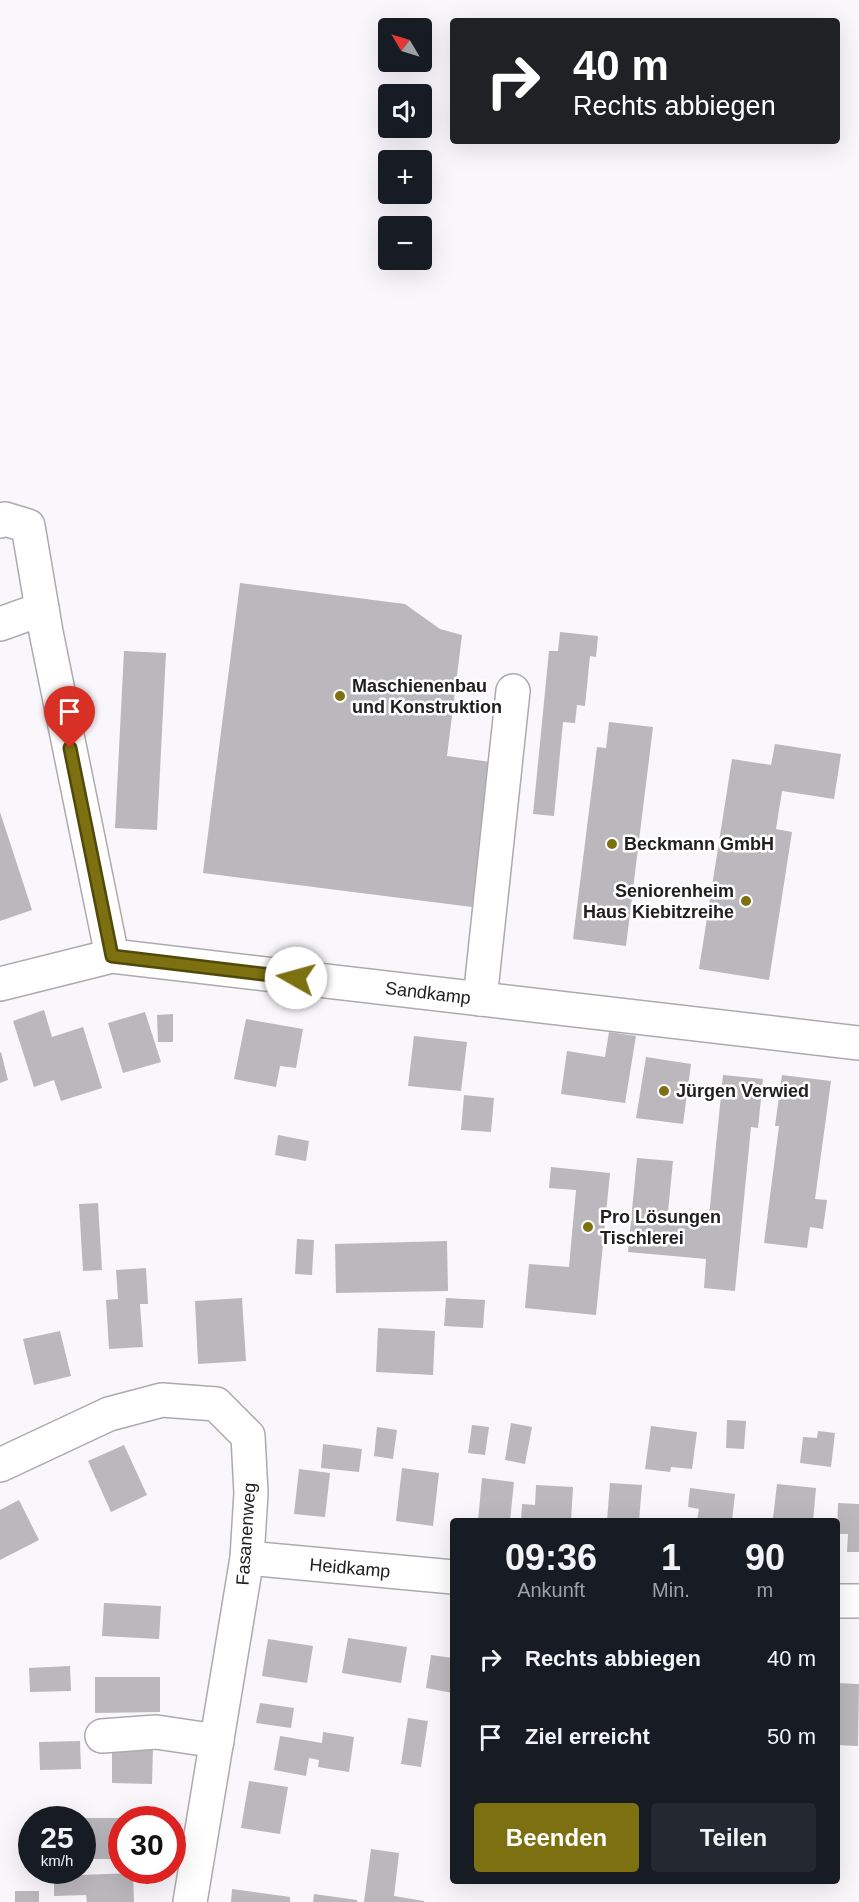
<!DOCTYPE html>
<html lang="de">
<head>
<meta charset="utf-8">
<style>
  body { margin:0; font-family:Helvetica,sans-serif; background:#242831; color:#f1f3f6; height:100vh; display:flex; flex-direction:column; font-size:22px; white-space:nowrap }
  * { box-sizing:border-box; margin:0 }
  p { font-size:20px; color:#9ea1a6 }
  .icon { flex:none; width:33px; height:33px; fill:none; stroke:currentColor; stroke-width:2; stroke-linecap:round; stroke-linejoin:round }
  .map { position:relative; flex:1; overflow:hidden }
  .sheet { position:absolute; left:450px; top:1518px; width:390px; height:366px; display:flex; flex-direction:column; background:#171b24; border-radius:6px; box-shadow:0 6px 24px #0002 }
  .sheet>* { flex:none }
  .guide { position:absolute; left:450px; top:18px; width:390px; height:126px; border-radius:6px; box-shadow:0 6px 24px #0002; background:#202124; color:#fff; overflow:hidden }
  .needle { width:39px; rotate:308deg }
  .controls { position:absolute; left:378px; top:18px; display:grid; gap:12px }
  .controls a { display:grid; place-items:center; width:54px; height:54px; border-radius:6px; background:#171b24; box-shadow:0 6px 24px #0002; font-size:30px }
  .speed { position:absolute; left:18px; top:1806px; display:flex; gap:12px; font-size:30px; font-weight:700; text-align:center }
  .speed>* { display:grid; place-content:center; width:78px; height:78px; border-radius:50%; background:#171b24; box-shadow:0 6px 24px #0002; line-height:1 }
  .speed small { font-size:15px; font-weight:400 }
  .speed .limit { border:9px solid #d22; background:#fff; color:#111 }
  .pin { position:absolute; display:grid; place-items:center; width:51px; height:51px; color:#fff; margin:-62px -26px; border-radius:50% 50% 50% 0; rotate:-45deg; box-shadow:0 0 6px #0007 }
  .pin .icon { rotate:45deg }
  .me { position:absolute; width:66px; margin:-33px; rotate:277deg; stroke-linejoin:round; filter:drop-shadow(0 0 4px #0008) }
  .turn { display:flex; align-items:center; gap:21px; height:126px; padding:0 24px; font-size:27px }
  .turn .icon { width:78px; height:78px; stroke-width:2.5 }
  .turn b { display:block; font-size:42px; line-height:51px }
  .eta { display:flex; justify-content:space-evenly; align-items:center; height:102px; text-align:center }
  .eta b { font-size:36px; font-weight:700; line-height:42px }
  .cta { display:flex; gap:12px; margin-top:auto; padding:12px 24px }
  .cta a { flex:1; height:69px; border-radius:6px; background:#7c7010; color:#fff; font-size:24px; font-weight:700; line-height:69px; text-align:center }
  .cta a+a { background:#242831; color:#f1f3f6 }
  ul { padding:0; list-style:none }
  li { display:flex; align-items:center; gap:18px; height:78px; padding:0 24px }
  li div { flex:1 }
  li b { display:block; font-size:22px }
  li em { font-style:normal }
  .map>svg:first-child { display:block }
  .building { fill:#bab8bc }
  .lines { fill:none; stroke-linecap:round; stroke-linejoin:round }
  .minor-casing { stroke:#acaaad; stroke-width:36 }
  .minor { stroke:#fff; stroke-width:33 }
  .route-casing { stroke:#51490a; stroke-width:15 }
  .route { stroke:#7c7010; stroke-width:10 }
  .poi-dot { fill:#7c7010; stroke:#fff; stroke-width:2 }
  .labels { text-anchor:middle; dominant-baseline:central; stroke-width:5; stroke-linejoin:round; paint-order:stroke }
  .poi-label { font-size:18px; font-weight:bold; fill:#212021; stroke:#fff; text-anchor:start }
  .street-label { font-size:18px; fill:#212021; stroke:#fff }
</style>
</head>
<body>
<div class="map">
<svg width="859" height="1902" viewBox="0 0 859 1902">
  <rect width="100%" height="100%" fill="#f9f7fb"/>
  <g class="building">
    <polygon points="240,583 405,604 440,629 462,635 447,756 491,762 472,907 203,873"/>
    <polygon points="560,632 598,636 596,657 590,656 585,706 577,705 575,723 563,722 554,816 533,814 549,651 558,651"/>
    <polygon points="124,651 166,653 157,830 115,828"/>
    <polygon points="609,722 653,727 626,946 573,939 597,747 606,748"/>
    <polygon points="775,744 841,754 834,799 782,791 776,829 792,832 769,980 699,969 732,759 771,765"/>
    <polygon points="0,812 32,910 0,921"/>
    <polygon points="44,1010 52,1037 83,1027 102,1088 61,1101 54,1080 34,1087 13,1021"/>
    <polygon points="145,1012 161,1062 123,1073 108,1023"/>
    <polygon points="173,1014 173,1042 158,1042 157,1015"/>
    <polygon points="246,1019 303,1029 296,1068 280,1066 276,1087 234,1079"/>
    <polygon points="609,1032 636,1036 625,1103 561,1094 567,1051 605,1057"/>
    <polygon points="414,1036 467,1042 461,1091 408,1086"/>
    <polygon points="1,1052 8,1080 0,1083 0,1053"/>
    <polygon points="646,1057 691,1064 683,1124 636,1118"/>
    <polygon points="723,1075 763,1079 758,1128 751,1127 735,1291 704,1288 706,1259 628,1252 637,1158 673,1161 667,1222 708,1226"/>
    <polygon points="782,1075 831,1081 815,1199 827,1200 823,1229 810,1227 807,1248 764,1243 779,1126 775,1126"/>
    <polygon points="464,1095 494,1098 491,1132 461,1130"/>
    <polygon points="278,1135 309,1141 306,1161 275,1155"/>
    <polygon points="551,1167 610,1173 596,1315 525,1308 529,1264 569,1267 576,1190 549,1188"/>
    <polygon points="98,1203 102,1270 83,1271 79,1204"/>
    <polygon points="297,1239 314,1240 312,1275 295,1274"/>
    <polygon points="447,1241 448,1291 336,1293 335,1244"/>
    <polygon points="146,1268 148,1304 140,1304 143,1347 109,1349 106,1300 118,1299 116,1270"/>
    <polygon points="242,1298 246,1361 198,1364 195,1301"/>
    <polygon points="446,1298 485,1300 483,1328 444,1326"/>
    <polygon points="378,1328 435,1331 433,1375 376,1372"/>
    <polygon points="60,1331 71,1376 34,1385 23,1339"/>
    <polygon points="727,1420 746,1421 744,1449 726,1448"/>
    <polygon points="511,1423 532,1427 525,1464 505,1460"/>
    <polygon points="472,1425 489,1427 485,1455 468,1453"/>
    <polygon points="651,1426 697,1432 692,1469 671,1467 670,1472 645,1469"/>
    <polygon points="377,1427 397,1430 393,1459 374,1456"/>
    <polygon points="818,1431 835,1433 831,1467 800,1463 803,1437 817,1438"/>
    <polygon points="323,1444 362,1449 359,1472 321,1468"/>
    <polygon points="124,1445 147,1495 111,1512 88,1461"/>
    <polygon points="402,1468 439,1473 433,1526 396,1521"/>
    <polygon points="299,1469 330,1473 325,1517 294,1514"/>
    <polygon points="482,1478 514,1482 510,1521 478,1521"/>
    <polygon points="610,1483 642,1485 639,1521 607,1521"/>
    <polygon points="777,1484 816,1488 813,1521 779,1521 779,1519 773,1518"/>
    <polygon points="536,1485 573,1487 571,1521 521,1521 522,1504 535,1505"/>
    <polygon points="690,1488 735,1494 732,1521 697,1521 699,1509 688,1507"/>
    <polygon points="19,1500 39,1540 0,1560 0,1510"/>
    <polygon points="838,1503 859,1504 859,1552 847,1552 848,1534 837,1534"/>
    <polygon points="104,1603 161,1606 159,1639 102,1636"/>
    <polygon points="348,1638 407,1647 401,1683 342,1673"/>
    <polygon points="268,1639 313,1646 307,1683 262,1676"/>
    <polygon points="431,1655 453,1658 453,1693 426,1688"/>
    <polygon points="70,1666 71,1691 30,1692 29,1668"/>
    <polygon points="95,1677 160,1677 160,1712 95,1713"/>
    <polygon points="837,1683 859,1684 858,1746 837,1745"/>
    <polygon points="260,1703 294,1708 291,1728 256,1723"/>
    <polygon points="408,1718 428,1721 421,1767 401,1764"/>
    <polygon points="323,1732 354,1737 349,1772 318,1767 319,1760 309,1758 306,1776 274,1770 280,1736 322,1743"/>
    <polygon points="80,1741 81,1769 40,1770 39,1742"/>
    <polygon points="112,1746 153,1747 152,1784 112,1783"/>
    <polygon points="249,1781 288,1787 280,1834 241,1828"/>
    <polygon points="84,1818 122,1818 122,1859 85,1859"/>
    <polygon points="371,1849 399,1853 394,1896 424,1901 424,1902 364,1902"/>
    <polygon points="133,1873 134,1902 87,1902 86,1895 54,1896 54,1876"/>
    <polygon points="232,1889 290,1897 290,1902 231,1902"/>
    <rect x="15" y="1891" width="24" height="11"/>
    <polygon points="314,1894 357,1900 357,1902 313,1902"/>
  </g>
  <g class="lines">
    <defs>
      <g id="minor">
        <polyline points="0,521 5,519 28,526 46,632 112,956"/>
        <polyline points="0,624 42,609"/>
        <polyline points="0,984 112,956 859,1043"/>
        <polyline points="480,999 513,691"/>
        <polyline points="0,1465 109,1414 162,1400 216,1404 248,1436 251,1493 247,1558 190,1902"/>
        <polyline points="247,1558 453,1577"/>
        <polyline points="837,1601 859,1601"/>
        <polyline points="102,1736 156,1732 217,1741"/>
      </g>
    </defs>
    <use href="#minor" class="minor-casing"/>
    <use href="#minor" class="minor"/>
  </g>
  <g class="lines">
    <defs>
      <polyline id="route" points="70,748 112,956 296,978"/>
    </defs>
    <use href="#route" class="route-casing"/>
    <use href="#route" class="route"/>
  </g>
  <g class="poi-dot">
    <circle cx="340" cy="696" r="6"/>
    <circle cx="612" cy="844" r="6"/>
    <circle cx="746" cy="901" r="6"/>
    <circle cx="664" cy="1091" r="6"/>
    <circle cx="588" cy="1227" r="6"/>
  </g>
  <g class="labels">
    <g class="poi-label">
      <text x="352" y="686">Maschienenbau<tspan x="352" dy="21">und Konstruktion</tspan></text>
      <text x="624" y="844">Beckmann GmbH</text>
      <text x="734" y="891" text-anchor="end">Seniorenheim<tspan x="734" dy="21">Haus Kiebitzreihe</tspan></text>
      <text x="676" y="1091">Jürgen Verwied</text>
      <text x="600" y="1217">Pro Lösungen<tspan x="600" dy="21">Tischlerei</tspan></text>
    </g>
    <g class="street-label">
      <text transform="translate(428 993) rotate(7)">Sandkamp</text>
      <text transform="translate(246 1534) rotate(-86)">Fasanenweg</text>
      <text transform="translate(350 1568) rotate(5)">Heidkamp</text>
    </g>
  </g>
</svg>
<div class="controls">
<a><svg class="needle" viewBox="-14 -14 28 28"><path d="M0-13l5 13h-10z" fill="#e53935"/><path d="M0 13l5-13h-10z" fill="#9ea1a6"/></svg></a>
<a><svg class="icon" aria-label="sound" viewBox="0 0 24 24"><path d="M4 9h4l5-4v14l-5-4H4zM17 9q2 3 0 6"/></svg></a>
<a>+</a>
<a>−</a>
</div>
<div class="speed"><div>25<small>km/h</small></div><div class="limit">30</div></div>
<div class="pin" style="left:70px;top:748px;background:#d93025"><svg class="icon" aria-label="arrive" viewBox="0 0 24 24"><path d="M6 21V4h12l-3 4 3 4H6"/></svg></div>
<svg class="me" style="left:296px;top:978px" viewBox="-20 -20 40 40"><circle r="19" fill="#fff"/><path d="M0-13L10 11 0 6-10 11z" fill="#7c7010"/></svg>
<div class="guide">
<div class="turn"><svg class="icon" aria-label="right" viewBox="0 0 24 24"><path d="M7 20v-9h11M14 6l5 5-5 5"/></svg><div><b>40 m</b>Rechts abbiegen</div></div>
</div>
<section class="sheet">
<div class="eta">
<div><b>09:36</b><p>Ankunft</p></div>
<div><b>1</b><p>Min.</p></div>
<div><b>90</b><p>m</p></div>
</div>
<ul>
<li><svg class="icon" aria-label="right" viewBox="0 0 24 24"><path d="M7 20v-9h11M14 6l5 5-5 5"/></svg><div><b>Rechts abbiegen</b></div><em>40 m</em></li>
<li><svg class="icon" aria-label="arrive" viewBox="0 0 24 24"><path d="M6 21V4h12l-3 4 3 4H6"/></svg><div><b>Ziel erreicht</b></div><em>50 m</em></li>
</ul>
<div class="cta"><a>Beenden</a><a>Teilen</a></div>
</section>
</div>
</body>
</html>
